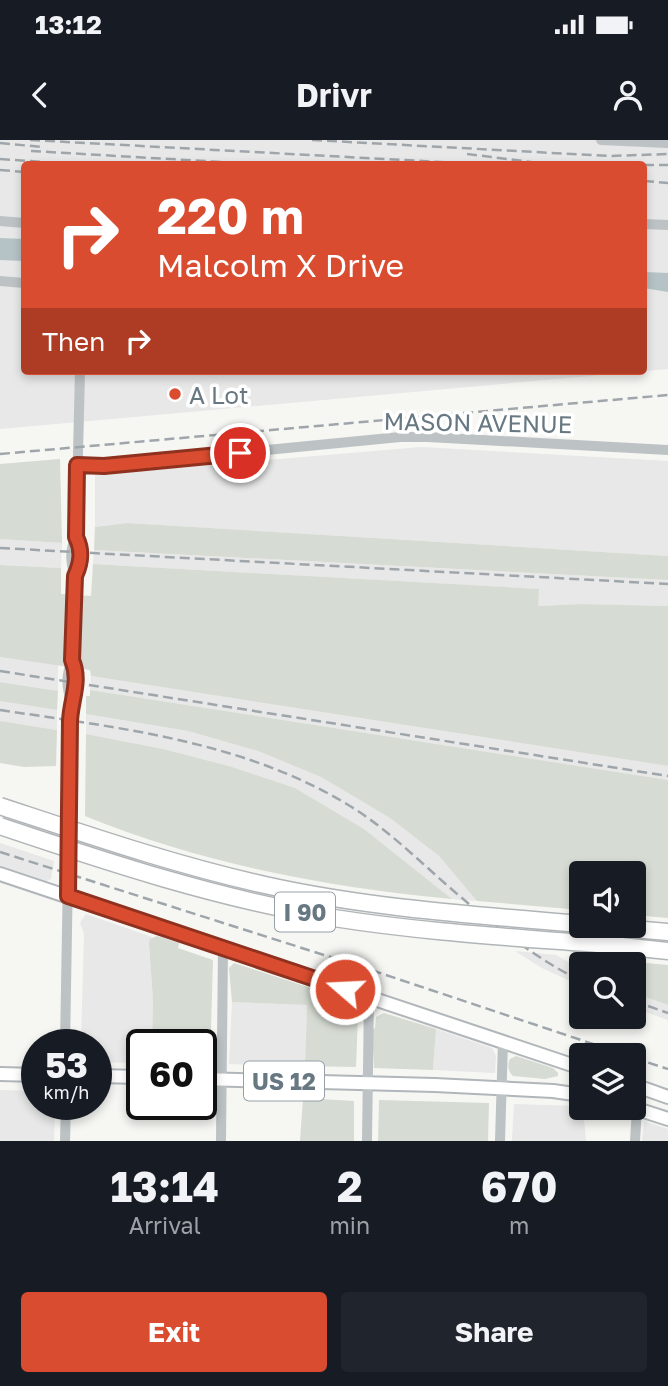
<!DOCTYPE html>
<html lang="en">
<head>
<meta charset="utf-8">
<style>
  body { margin:0; font-family:"Golos Text",sans-serif; background:#20242c; color:#f1f3f6; height:100vh; display:flex; flex-direction:column; font-size:26px; white-space:nowrap }
  * { box-sizing:border-box; margin:0 }
  p { font-size:23px; color:#9ea1a6 }
  .icon { flex:none; width:38px; height:38px; fill:none; stroke:currentColor; stroke-width:2; stroke-linecap:round; stroke-linejoin:round }
  .map { position:relative; height:1001px; overflow:hidden }
  .sheet { display:flex; flex-direction:column; background:#171b24; flex:1 }
  .sheet>* { flex:none }
  .top-card { position:absolute; left:21px; top:21px; width:626px; height:214px; border-radius:7px; box-shadow:0 4px 10px #0003; background:#da4c2f; color:#fff; overflow:hidden }
  .controls { position:absolute; left:569px; top:721px; display:grid; gap:14px }
  .controls a { display:grid; place-items:center; width:77px; height:77px; border-radius:7px; background:#171b24; box-shadow:0 4px 10px #0003; font-size:35px }
  .speed { position:absolute; left:21px; top:889px; display:flex; gap:14px; font-size:35px; font-weight:700; text-align:center }
  .speed>* { display:grid; place-content:center; width:91px; height:91px; border-radius:50%; background:#171b24; box-shadow:0 4px 10px #0003; line-height:1 }
  .speed small { font-size:18px; font-weight:400 }
  .speed .limit { border:4px solid #111; border-radius:10px; background:#fff; color:#111 }
  .pin { position:absolute; display:grid; place-items:center; width:60px; height:60px; color:#fff; margin:-30px; border:4px solid #fff; border-radius:50%; box-shadow:0 2px 7px #0007 }
  .me { position:absolute; width:77px; margin:-38px; rotate:289deg; stroke-linejoin:round; filter:drop-shadow(0 0 5px #0008) }
  .turn { display:flex; align-items:center; gap:24px; height:147px; padding:0 21px; font-size:32px }
  .turn .icon { width:91px; height:91px; stroke-width:2.5 }
  .turn b { display:block; font-size:49px; line-height:60px }
  .then { display:flex; align-items:center; height:66px; padding:0 21px; background:#0003; gap:14px; font-size:26px }
  .eta { display:flex; justify-content:space-evenly; align-items:center; height:119px; text-align:center }
  .eta b { font-size:42px; font-weight:700; line-height:49px }
  .button { display:flex; gap:14px; margin-top:auto; padding:14px 21px }
  .button a { flex:1; height:80px; border-radius:7px; background:#da4c2f; color:#fff; font-size:28px; font-weight:700; line-height:80px; text-align:center }
  .button a+a { background:#20242c; color:#f1f3f6 }
  .status { display:flex; justify-content:space-between; align-items:center; height:49px; padding:0 35px; background:#171b24; direction:ltr }
  .status svg { height:19px; fill:currentColor }
  header { display:flex; justify-content:space-between; align-items:center; height:91px; padding:0 21px; background:#171b24; font-size:32px; font-weight:700 }
  .map>svg:first-child { display:block }
  .built { fill:#e7e8e7; fill-rule:evenodd }
  .green { fill:#d6dbd3 }
  .water { fill:#b5c2c6 }
  .lines { fill:none; stroke-linecap:round; stroke-linejoin:round }
  .major-casing { stroke:#b1b6ba; stroke-width:16 }
  .highway-casing { stroke:#b1b5b8; stroke-width:19 }
  .minor { stroke:#bdc2c5; stroke-width:10 }
  .major { stroke:#fff; stroke-width:12 }
  .highway { stroke:#fff; stroke-width:16 }
  .rail { stroke:#9fa6ab; stroke-width:2.5; stroke-dasharray:10 5; stroke-linecap:butt }
  .highway-bridge-casing { stroke:#b1b5b8; stroke-width:19; stroke-linecap:butt }
  .highway-bridge { stroke:#fff; stroke-width:16 }
  .route-casing { stroke:#8e311f; stroke-width:18 }
  .route { stroke:#da4c2f; stroke-width:12 }
  .poi-dot { fill:#da4c2f; stroke:#fff; stroke-width:2.5 }
  .labels { text-anchor:middle; dominant-baseline:central; stroke-width:7; stroke-linejoin:round; paint-order:stroke }
  .shield { fill:#fff; stroke:#95a0a8; stroke-width:2 }
  .shield-label { font-size:23px; font-weight:bold; fill:#677883 }
  .poi-label { font-size:24px; fill:#677883; stroke:#fff; text-anchor:start }
  .street-label { font-size:24px; fill:#677883; stroke:#fff }
</style>
</head>
<body>
<div class="status"><b>13:12</b><svg viewBox="0 0 49 12"><path d="M0 12V9h3v3zM5 12V6h3v6zM10 12V3h3v9zM15 12V0h3v12zM26 1h20v11H26zM47 4h2v5h-2z"/></svg></div>
<header><svg class="icon" aria-label="back" viewBox="0 0 24 24"><path d="M15 5l-7 7 7 7"/></svg>Drivr<svg class="icon" aria-label="person" viewBox="0 0 24 24"><circle cx="12" cy="8" r="4"/><path d="M4 21q1-7 8-7t8 7"/></svg></header>
<div class="map">
<svg width="668" height="1001" viewBox="0 0 668 1001">
  <rect width="100%" height="100%" fill="#f6f6f3"/>
  <g class="built">
    <path d="M0,0H668V229L0,289ZM24,24H644V231H24Z"/>
    <polygon points="421,307 668,321 668,416 127,383 95,387 95,335"/>
    <polygon points="0,399 62,403 61,428 0,425"/>
    <polygon points="94,410 668,440 668,466 581,464 538,466 538,449 93,424"/>
    <polygon points="0,517 58,525 58,551 0,542"/>
    <polygon points="91,536 668,626 668,640 90,550"/>
    <polygon points="0,561 57,570 57,590 0,581"/>
    <polygon points="86,574 188,591 258,611 321,637 390,678 439,716 477,761 452,759 364,689 295,648 229,626 163,609 86,594"/>
    <polygon points="0,703 54,721 51,739 46,741 0,726"/>
    <polygon points="86,774 152,797 149,804 153,860 152,905 142,905 142,923 96,922 96,905 81,905 84,793 80,783"/>
    <polygon points="515,811 556,815 581,829 581,846 542,828"/>
    <polygon points="634,853 668,865 668,880 634,868"/>
    <polygon points="232,862 307,865 305,926 229,924"/>
    <polygon points="436,889 492,908 496,916 495,933 433,930"/>
    <polygon points="0,950 37,951 37,964 55,964 54,1001 0,1001"/>
    <polygon points="514,964 575,966 584,979 586,1001 512,1001"/>
    <polygon points="644,981 668,989 668,1001 642,1001"/>
  </g>
  <g class="green">
    <polygon points="60,319 62,403 0,399 0,324"/>
    <polygon points="127,383 668,416 668,440 94,410 95,387"/>
    <polygon points="93,424 539,449 538,466 581,464 668,466 668,626 91,536 90,530 0,517 0,425 61,428 61,454 91,456"/>
    <polygon points="0,542 58,551 57,570 0,561"/>
    <polygon points="90,550 668,640 668,778 634,775 634,733 581,733 581,770 477,761 439,716 390,678 321,637 258,611 188,591 86,574 86,556 90,556"/>
    <polygon points="0,581 57,590 56,626 24,627 0,623"/>
    <path d="M86,594L163,609L229,626L295,648L364,689L452,759C327,747 202,724 85,676Z"/>
    <polygon points="157,796 179,803 178,808 213,820 210,925 201,924 201,905 152,905 153,860 149,804 150,799"/>
    <polygon points="613,820 668,825 668,865 634,853 634,824 608,824 612,824"/>
    <polygon points="234,823 360,864 362,870 360,870 358,876 356,927 305,926 307,865 232,862 229,828"/>
    <polygon points="384,873 436,889 433,930 374,928 372,890 375,888 376,877"/>
    <path d="M516,916L553,928L558,933V936L545,939L513,936C508,931 507,925 510,919Z"/>
    <polygon points="303,958 354,961 354,1001 300,1001"/>
    <polygon points="379,960 489,963 488,1001 378,1001"/>
  </g>
  <g class="water">
    <polygon points="0,98 24,99 24,121 0,120"/>
    <polygon points="644,132 668,133 668,152 644,148"/>
  </g>
  <g class="lines">
    <defs>
      <g id="major">
        <polyline points="0,734 581,928"/>
        <polyline points="0,934 37,935"/>
        <polyline points="96,936 142,937"/>
        <polyline points="201,939 435,945 553,951 581,955"/>
        <polyline points="634,945 668,957"/>
        <polyline points="634,968 668,979"/>
      </g>
      <g id="highway">
        <polyline points="598,786 668,792"/>
        <polyline points="621,806 668,811"/>
      </g>
    </defs>
    <use href="#major" class="major-casing"/>
    <use href="#highway" class="highway-casing"/>
    <g class="minor">
      <polyline points="601,0 668,3"/>
      <polyline points="0,81 24,83"/>
      <polyline points="644,84 668,85"/>
      <polyline points="0,141 24,143"/>
      <polyline points="77,325 104,326 400,297 428,297 668,310"/>
      <path d="M75,436C81,423 83,411 76,397"/>
      <path d="M71,560C77,546 78,535 72,521"/>
      <path d="M65,905L71,560C66,546 66,535 72,521L75,436C70,422 69,410 76,397L80,231"/>
      <polyline points="65,1001 66,964"/>
      <polyline points="221,1001 223,808"/>
      <polyline points="367,1001 369,857"/>
      <polyline points="500,1001 503,902"/>
      <polyline points="635,1001 637,968"/>
    </g>
    <use href="#major" class="major"/>
    <use href="#highway" class="highway"/>
    <g class="rail">
      <polyline points="30,0 478,24"/>
      <polyline points="312,0 609,16 668,14"/>
      <polyline points="0,3 42,7"/>
      <polyline points="31,11 256,24"/>
      <polyline points="467,14 547,24"/>
      <polyline points="0,19 45,22"/>
      <polyline points="644,25 668,25"/>
      <polyline points="0,30 24,32"/>
      <polyline points="644,41 668,43"/>
      <polyline points="0,314 668,255"/>
      <polyline points="0,408 668,444"/>
      <polyline points="0,531 668,636"/>
      <path d="M0,570C120,588 244,601 350,666C389,690 421,723 456,753C495,786 535,818 581,841"/>
      <polyline points="0,712 368,829 626,915"/>
      <polyline points="634,861 668,873"/>
      <polyline points="634,918 668,929"/>
    </g>
    <defs>
      <g id="highway-bridge">
        <path d="M0,666C88,695 175,725 265,745C368,768 475,775 581,784"/>
        <path d="M0,686C110,723 219,759 334,778C429,793 526,798 621,806"/>
      </g>
    </defs>
    <use href="#highway-bridge" class="highway-bridge-casing"/>
    <use href="#highway-bridge" class="highway-bridge"/>
  </g>
  <g class="lines">
    <defs>
      <path id="route" d="M240,313L104,326L77,325L76,397C83,411 81,423 75,436L72,520C81,541 71,559 70,581L68,756L345,849"/>
    </defs>
    <use href="#route" class="route-casing"/>
    <use href="#route" class="route"/>
  </g>
  <circle class="poi-dot" cx="175" cy="254" r="7"/>
  <g class="labels">
    <g class="shield">
      <rect x="275" y="752.5" width="60" height="39" rx="5"/>
      <rect x="244" y="921.5" width="80" height="39" rx="5"/>
    </g>
    <g class="shield-label">
      <text x="305" y="772">I 90</text>
      <text x="284" y="941">US 12</text>
    </g>
    <g class="poi-label">
      <text x="189" y="254">A Lot</text>
    </g>
    <g class="street-label">
      <text transform="translate(478 282) rotate(1)">MASON AVENUE</text>
    </g>
  </g>
</svg>
<div class="controls">
<a><svg class="icon" aria-label="sound" viewBox="0 0 24 24"><path d="M4 9h4l5-4v14l-5-4H4zM17 9q2 3 0 6"/></svg></a>
<a><svg class="icon" aria-label="search" viewBox="0 0 24 24"><circle cx="10" cy="10" r="6"/><path d="M15 15l6 6"/></svg></a>
<a><svg class="icon" aria-label="layers" viewBox="0 0 24 24"><path d="M12 4l9 5-9 5-9-5zM3 14l9 5 9-5"/></svg></a>
</div>
<div class="speed"><div>53<small>km/h</small></div><div class="limit">60</div></div>
<div class="pin" style="left:240px;top:313px;background:#d93025"><svg class="icon" aria-label="arrive" viewBox="0 0 24 24"><path d="M6 21V4h12l-3 4 3 4H6"/></svg></div>
<svg class="me" style="left:345px;top:849px" viewBox="-20 -20 40 40"><circle r="17" fill="#da4c2f" stroke="#fff" stroke-width="3"/><path d="M0-11L8 9 0 5-8 9z" fill="#fff"/></svg>
<div class="top-card">
<div class="turn"><svg class="icon" aria-label="right" viewBox="0 0 24 24"><path d="M7 20v-9h11M14 6l5 5-5 5"/></svg><div><b>220 m</b>Malcolm X Drive</div></div>
<div class="then">Then<svg class="icon" aria-label="right" viewBox="0 0 24 24"><path d="M7 20v-9h11M14 6l5 5-5 5"/></svg></div>
</div>
</div>
<section class="sheet">
<div class="eta">
<div><b>13:14</b><p>Arrival</p></div>
<div><b>2</b><p>min</p></div>
<div><b>670</b><p>m</p></div>
</div>
<div class="button"><a>Exit</a><a>Share</a></div>
</section>
</body>
</html>
